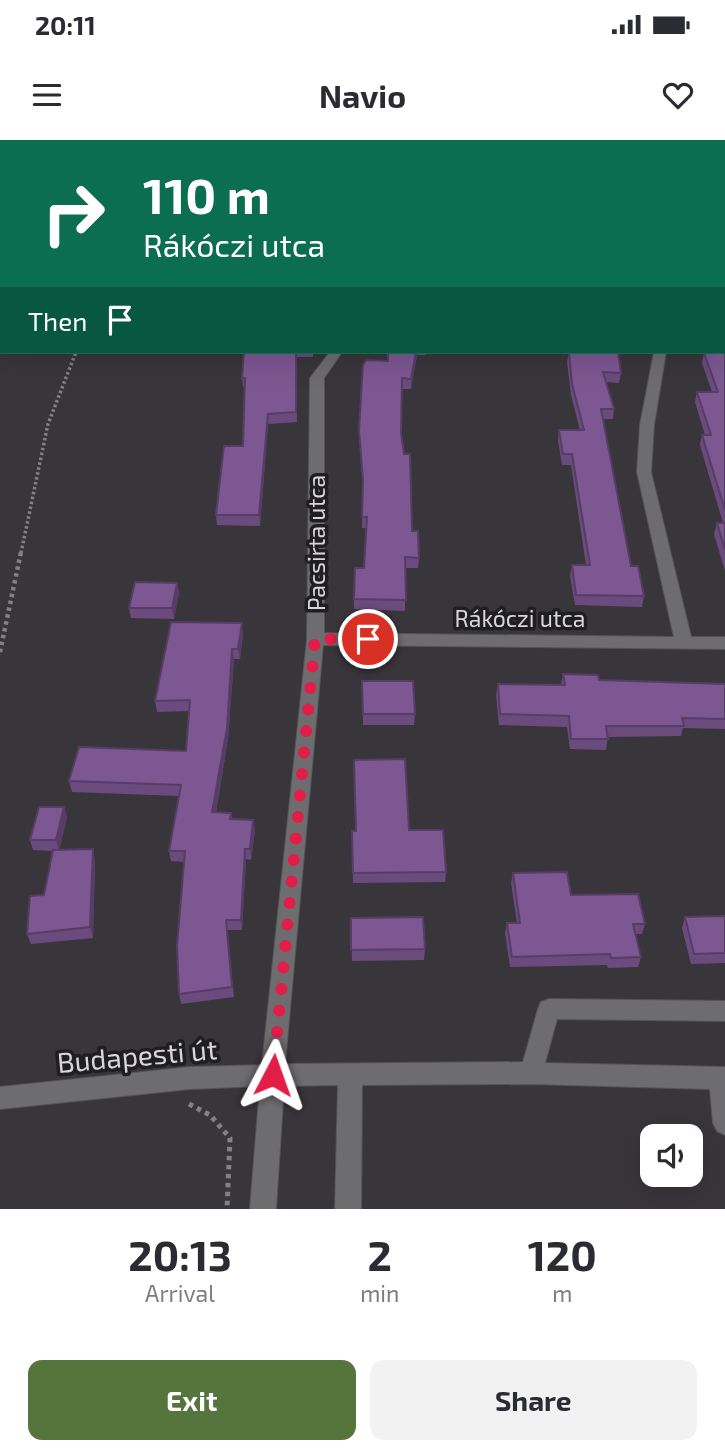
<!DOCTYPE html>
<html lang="en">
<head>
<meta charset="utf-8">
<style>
  body { margin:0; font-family:"Exo 2",sans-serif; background:#f2f2f3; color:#2b2b33; height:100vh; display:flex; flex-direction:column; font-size:26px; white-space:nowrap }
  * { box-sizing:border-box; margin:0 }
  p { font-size:23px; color:#7c7c81 }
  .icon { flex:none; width:38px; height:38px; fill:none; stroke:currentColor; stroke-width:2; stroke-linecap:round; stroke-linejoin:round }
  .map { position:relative; height:1069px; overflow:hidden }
  .drawer { display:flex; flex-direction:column; background:#fff; flex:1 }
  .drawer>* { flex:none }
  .banner { position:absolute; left:0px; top:0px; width:726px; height:214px; box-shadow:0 7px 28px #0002; background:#0b6e4f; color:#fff; overflow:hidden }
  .tools { position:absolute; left:640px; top:984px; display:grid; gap:14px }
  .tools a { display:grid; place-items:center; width:63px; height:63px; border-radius:14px; background:#fff; box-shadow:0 7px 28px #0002; font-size:35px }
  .pin { position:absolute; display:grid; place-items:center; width:60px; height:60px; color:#fff; margin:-30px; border:4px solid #fff; border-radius:50%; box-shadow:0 2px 7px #0007 }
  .me { position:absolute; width:77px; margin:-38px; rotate:4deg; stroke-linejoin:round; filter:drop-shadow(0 0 5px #0008) }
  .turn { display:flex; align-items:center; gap:24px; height:147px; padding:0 28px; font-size:32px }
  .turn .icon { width:91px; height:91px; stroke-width:2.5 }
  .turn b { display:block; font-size:49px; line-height:60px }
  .then { display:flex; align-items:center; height:66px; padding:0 28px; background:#0003; gap:14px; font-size:26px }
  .eta { display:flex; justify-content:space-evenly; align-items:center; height:119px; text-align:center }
  .eta b { font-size:42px; font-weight:700; line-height:49px }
  .button { display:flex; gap:14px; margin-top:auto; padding:14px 28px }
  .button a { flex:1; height:80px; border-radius:14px; background:#55753d; color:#fff; font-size:28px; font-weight:700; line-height:80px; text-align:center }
  .button a+a { background:#f2f2f3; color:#2b2b33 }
  .status { display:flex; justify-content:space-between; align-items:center; height:49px; padding:0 35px; background:#fff; direction:ltr }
  .status svg { height:19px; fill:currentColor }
  header { display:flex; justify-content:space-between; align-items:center; height:91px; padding:0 28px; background:#fff; font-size:32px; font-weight:700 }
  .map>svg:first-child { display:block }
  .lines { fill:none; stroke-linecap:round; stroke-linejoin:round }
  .stream { fill:#330e44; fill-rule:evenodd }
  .minor-casing { stroke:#565357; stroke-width:2 }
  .path-far3 { stroke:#838185; stroke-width:2.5; stroke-dasharray:2.5 2.5; stroke-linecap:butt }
  .path-far2 { stroke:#838185; stroke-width:3.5; stroke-dasharray:2.5 2.5; stroke-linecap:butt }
  .path-far1 { stroke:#838185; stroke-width:4.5; stroke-dasharray:3.5 3.5; stroke-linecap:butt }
  .path { stroke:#838185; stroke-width:5; stroke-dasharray:4.5 4.5; stroke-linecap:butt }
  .minor { fill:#6d6c6e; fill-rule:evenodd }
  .wall { fill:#6b4b7d }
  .shaded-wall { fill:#573d66 }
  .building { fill:#7c5791; stroke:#573d66; stroke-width:2 }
  .route { stroke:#e11d48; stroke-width:12; stroke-dasharray:0 21.6 }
  .labels { text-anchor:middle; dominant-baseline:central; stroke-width:7; stroke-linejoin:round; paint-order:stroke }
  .street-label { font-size:23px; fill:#d8d6d9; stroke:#1f1e20 }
  .near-street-label { font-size:28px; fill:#d8d6d9; stroke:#1f1e20 }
</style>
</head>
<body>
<div class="status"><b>20:11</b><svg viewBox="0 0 49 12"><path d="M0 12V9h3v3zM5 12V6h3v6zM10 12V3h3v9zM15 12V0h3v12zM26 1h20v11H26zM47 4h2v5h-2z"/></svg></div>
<header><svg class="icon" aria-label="menu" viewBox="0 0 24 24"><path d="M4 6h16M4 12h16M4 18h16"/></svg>Navio<svg class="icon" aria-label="heart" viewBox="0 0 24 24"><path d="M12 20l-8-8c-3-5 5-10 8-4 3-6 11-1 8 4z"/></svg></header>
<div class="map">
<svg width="725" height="1069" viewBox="0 0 725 1069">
  <rect width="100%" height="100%" fill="#39363b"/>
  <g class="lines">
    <g class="stream">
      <polygon points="51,0 56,0 55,2 49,2"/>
      <polygon points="0,28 2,28 2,31 0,32"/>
    </g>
    <defs>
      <g id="minor">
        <polygon points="454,0 465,0 466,2 455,2"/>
        <rect x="724" y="49" width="1" height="6"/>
        <rect x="724" y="105" width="1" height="6"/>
        <polygon points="330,212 342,212 324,238 324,493 674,497 637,332 640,285 654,212 666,212 654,285 651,332 691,497 725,497 725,509 323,505 285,924 523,922 538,869 541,862 549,859 725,861 725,881 557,879 545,923 725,927 725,995 717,991 713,983 710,949 531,944 362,945 361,1069 335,1069 338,945 284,946 276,1069 250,1069 260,946 190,949 0,969 0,947 190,927 262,925 307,499 310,238"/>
      </g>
    </defs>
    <use href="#minor" class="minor-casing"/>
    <polyline class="path-far3" points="277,2 280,0"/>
    <polyline class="path-far2" points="21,413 48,284 76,212"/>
    <polyline class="path-far1" points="0,512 21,412"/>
    <polyline class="path" points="189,964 210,975 230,998 227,1069"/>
    <use href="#minor" class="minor"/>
  </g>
  <g class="wall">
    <polygon points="244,212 313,212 313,217 296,217 297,282 268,284 260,386 217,385 216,375 243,306 245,247 243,247 242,238"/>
    <polygon points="388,212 426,212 426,215 417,215 411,249 402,249 401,293 412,391 419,418 418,428 405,428 405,471 354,469 354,459 364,428 366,388 362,388 363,347 359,290 388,221"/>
    <polygon points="569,212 621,233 619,243 606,242 614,269 613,279 603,279 631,426 644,456 642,467 575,465 570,436 572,425 586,425 571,325 562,325 558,300 559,290 580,290 571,255 567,222"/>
    <polygon points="704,213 725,213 725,431 714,394 717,383 723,383 700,305 702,295 705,295 695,262 697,252 712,252 702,223"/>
    <polygon points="177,443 179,454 174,479 131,478 129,468"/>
    <polygon points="243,493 240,519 234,519 228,599 216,672 231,673 232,679 253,680 255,690 251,720 246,719 242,790 227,790 234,857 181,864 179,854 184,722 171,721 169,711 179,656 72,652 69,641 186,611 189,571 157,572 155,561"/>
    <polygon points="563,534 599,540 725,544 725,589 683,588 681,596 608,597 606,610 570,609 567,587 499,585 496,555 498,544 561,545"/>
    <polygon points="362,541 415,574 414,585 363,585"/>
    <polygon points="64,667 67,678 59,710 95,720 93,798 31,804 27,794 44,755 52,711 33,710 30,700"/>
    <polygon points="409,690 446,732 445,742 353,743 352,691"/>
    <polygon points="513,733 645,784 642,794 636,794 641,817 638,827 608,828 607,825 510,827 505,793 507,783 517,783 511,743"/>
    <polygon points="725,776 725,823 691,824 682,788 685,777"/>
    <polygon points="351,778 425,809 424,820 352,821"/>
  </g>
  <g class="shaded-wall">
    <polygon points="416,212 417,212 417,215 411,249 411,239"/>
    <polygon points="268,274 268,284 260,386 259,375"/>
    <polygon points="177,443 179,454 174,479 172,468"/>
    <polygon points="242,483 243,493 240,519 238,509"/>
    <polygon points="232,509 234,519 228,599 214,683 212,672"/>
    <polygon points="64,667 67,678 59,711 56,700"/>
    <polygon points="253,680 255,690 251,720 250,709"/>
    <polygon points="93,709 95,720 93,798 90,787"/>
    <polygon points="245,709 246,719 242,790 241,780"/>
  </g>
  <g class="building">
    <polygon points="244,212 296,212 296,272 268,274 259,375 216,375 224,306 243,306 245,238 242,238"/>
    <polygon points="388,212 416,212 411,239 402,238 401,293 404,314 410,314 412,391 418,391 419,418 405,417 406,460 354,459 355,428 364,428 367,377 362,377 363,340 359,290 363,225 366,220 388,221"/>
    <polygon points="569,212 618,212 621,233 603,232 614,269 601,269 631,426 638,426 644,456 576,455 572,425 590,425 572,314 563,314 559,290 584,290 572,244"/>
    <polygon points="704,213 725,213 725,370 702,295 711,295 697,252 718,252"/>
    <polygon points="717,383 725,383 725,410"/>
    <polygon points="135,442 177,443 172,468 129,468"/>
    <polygon points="171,482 242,483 238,509 232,509 227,588 212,672 231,673 230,679 253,680 250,709 245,709 241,780 226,780 232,847 179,854 177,806 185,711 169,711 181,645 69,641 79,607 186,611 190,560 155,561"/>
    <polygon points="563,534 598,535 599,540 725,544 725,579 682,578 684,586 606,586 608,599 571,599 569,576 500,574 498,544 565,545"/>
    <polygon points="362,541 413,541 415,574 363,574"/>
    <polygon points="405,619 409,690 443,690 446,732 353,733 352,691 356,691 354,620"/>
    <polygon points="39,667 64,667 56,700 30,700"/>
    <polygon points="93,709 90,787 27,794 30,756 44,755 53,710"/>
    <polygon points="567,732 571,755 638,754 645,784 633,784 641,817 611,818 610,814 512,817 507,783 520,783 513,733"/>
    <polygon points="725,776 725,813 694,814 685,777"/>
    <polygon points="423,777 425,809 351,810 351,778"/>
  </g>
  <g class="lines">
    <polyline class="route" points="273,935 315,499 368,499"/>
  </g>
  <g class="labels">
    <g class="street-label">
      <text transform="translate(316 403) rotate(-90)">Pacsirta utca</text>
      <text x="520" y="478">Rákóczi utca</text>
    </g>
    <g class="near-street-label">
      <text transform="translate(137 915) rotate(-5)">Budapesti út</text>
    </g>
  </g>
</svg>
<div class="tools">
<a><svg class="icon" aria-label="sound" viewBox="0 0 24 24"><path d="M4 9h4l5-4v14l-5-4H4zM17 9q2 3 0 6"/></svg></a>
</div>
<div class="pin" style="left:368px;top:499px;background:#d93025"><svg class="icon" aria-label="arrive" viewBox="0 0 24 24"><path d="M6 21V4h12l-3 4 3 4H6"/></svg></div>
<svg class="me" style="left:273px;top:935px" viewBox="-20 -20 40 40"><path d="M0-17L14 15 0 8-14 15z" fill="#e11d48" stroke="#fff" stroke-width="4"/></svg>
<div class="banner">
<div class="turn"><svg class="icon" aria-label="right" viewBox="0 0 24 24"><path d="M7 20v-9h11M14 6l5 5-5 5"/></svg><div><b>110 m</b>Rákóczi utca</div></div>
<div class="then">Then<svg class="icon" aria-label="arrive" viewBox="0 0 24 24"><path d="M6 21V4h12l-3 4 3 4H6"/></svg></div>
</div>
</div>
<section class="drawer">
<div class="eta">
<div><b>20:13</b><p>Arrival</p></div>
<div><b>2</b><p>min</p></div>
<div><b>120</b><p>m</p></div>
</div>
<div class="button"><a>Exit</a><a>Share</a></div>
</section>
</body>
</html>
